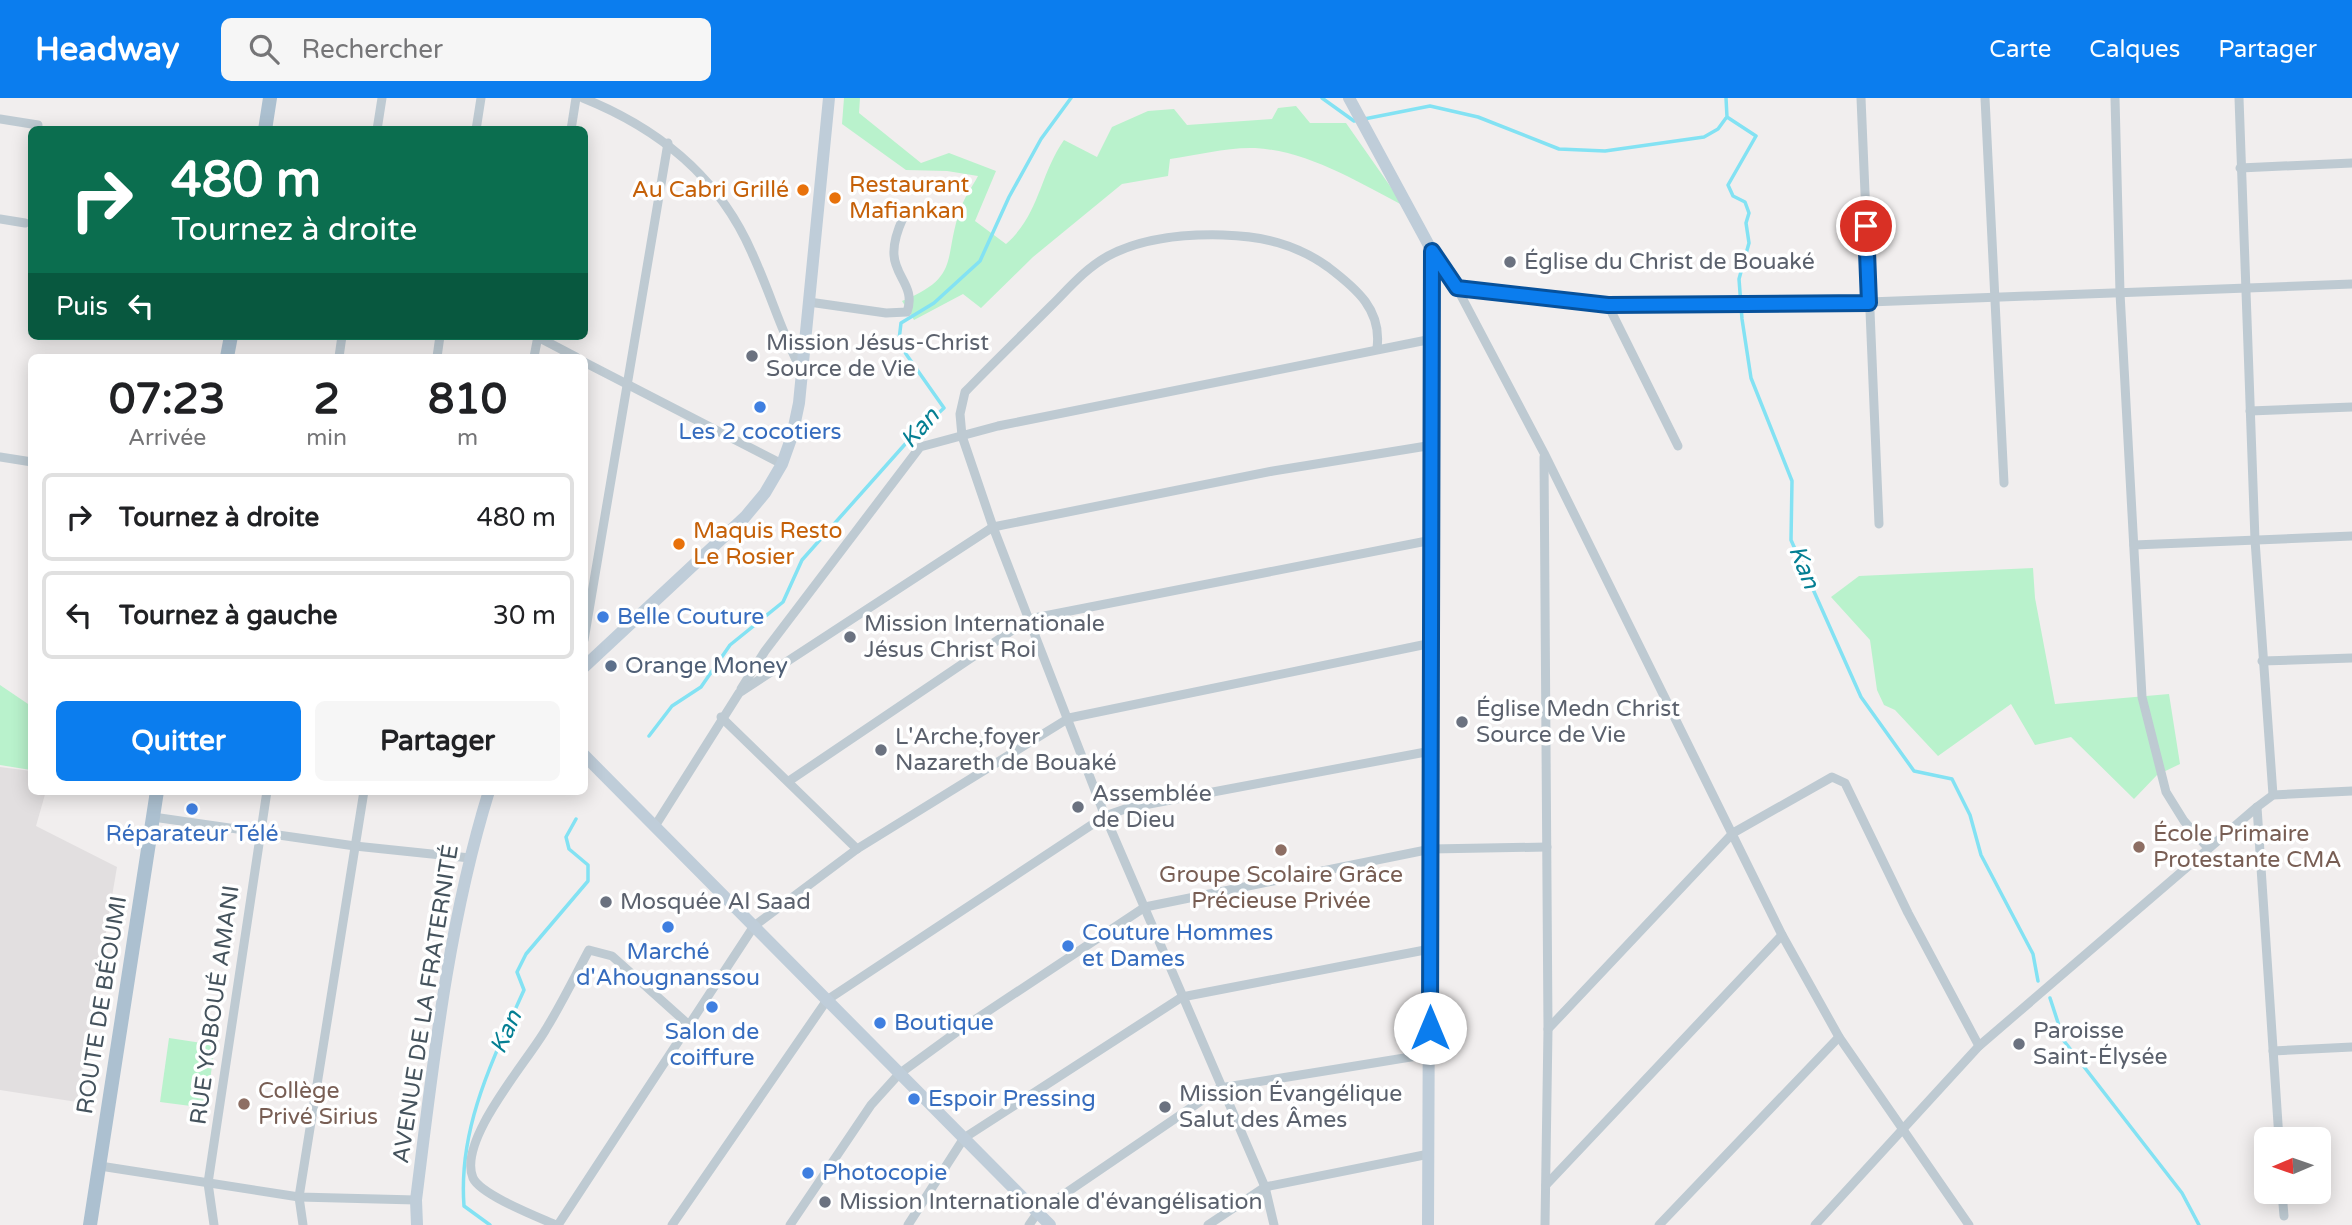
<!DOCTYPE html>
<html lang="fr">
<head>
<meta charset="utf-8">
<style>
  body { margin:0; font-family:"Varela Round",sans-serif; background:#f6f6f6; color:#202124; height:100vh; display:flex; flex-direction:column; font-size:26px; white-space:nowrap }
  * { box-sizing:border-box; margin:0 }
  p { font-size:23px; color:#757577 }
  .icon { flex:none; width:38px; height:38px; fill:none; stroke:currentColor; stroke-width:2; stroke-linecap:round; stroke-linejoin:round }
  .map { position:relative; flex:1; overflow:hidden }
  .side { position:absolute; left:28px; top:256px; width:560px; height:441px; display:flex; flex-direction:column; background:#fff; border-radius:10px; box-shadow:0 4px 18px #0003 }
  .side>* { flex:none }
  .guide { position:absolute; left:28px; top:28px; width:560px; height:214px; border-radius:10px; box-shadow:0 4px 18px #0003; background:#0b6e4f; color:#fff; overflow:hidden }
  .needle { width:46px; rotate:268deg }
  .tools { position:absolute; left:2254px; top:1029px; display:grid; gap:14px }
  .tools a { display:grid; place-items:center; width:77px; height:77px; border-radius:10px; background:#fff; box-shadow:0 4px 18px #0003; font-size:35px }
  .pin { position:absolute; display:grid; place-items:center; width:60px; height:60px; color:#fff; margin:-30px; border:4px solid #fff; border-radius:50%; box-shadow:0 2px 7px #0007 }
  .me { position:absolute; width:77px; margin:-38px; rotate:0deg; stroke-linejoin:round; filter:drop-shadow(0 0 5px #0008) }
  .turn { display:flex; align-items:center; gap:24px; height:147px; padding:0 28px; font-size:32px }
  .turn .icon { width:91px; height:91px; stroke-width:2.5 }
  .turn b { display:block; font-size:49px; line-height:60px }
  .then { display:flex; align-items:center; height:66px; padding:0 28px; background:#0003; gap:14px; font-size:26px }
  .eta { display:flex; justify-content:space-evenly; align-items:center; height:119px; text-align:center }
  .eta b { font-size:42px; font-weight:800; line-height:49px }
  .primary-button { display:flex; gap:14px; margin-top:auto; padding:14px 28px }
  .primary-button a { flex:1; height:80px; border-radius:10px; background:#0b7dee; color:#fff; font-size:28px; font-weight:800; line-height:80px; text-align:center }
  .primary-button a+a { background:#f6f6f6; color:#202124 }
  ul { padding:0; list-style:none }
  li { display:flex; align-items:center; gap:21px; height:88px; margin:0 14px 10px; padding:0 14px; border:4px solid #e0e0e0; border-radius:10px }
  li div { flex:1 }
  li b { display:block; font-size:26px }
  li em { font-style:normal }
  header { display:flex; align-items:center; gap:42px; box-sizing:border-box; height:98px; padding:0 35px; background:#0b7dee; color:#fff }
  header strong { font-size:33px }
  nav { display:flex; gap:38px; margin-inline-start:auto; font-size:24px }
  .search { width:490px; height:63px; background:#f6f6f6; display:flex; align-items:center; gap:18px; box-sizing:border-box; padding:0 24px; border-radius:10px; color:#757577; font-size:26px }
  .map>svg:first-child { display:block }
  .education { fill:#e2dfe0 }
  .green { fill:#b9f2cc }
  .lines { fill:none; stroke-linecap:round; stroke-linejoin:round }
  .stream { stroke:#83e2f3; stroke-width:3.5 }
  .street { stroke:#becad2; stroke-width:9 }
  .secondary { stroke:#bfcdd9; stroke-width:12 }
  .primary { stroke:#acc0d0; stroke-width:14 }
  .route-casing { stroke:#07519b; stroke-width:18 }
  .route { stroke:#0b7dee; stroke-width:12 }
  .food-dot { fill:#e8710a; stroke:#fff; stroke-width:2.5 }
  .worship-dot { fill:#6b7280; stroke:#fff; stroke-width:2.5 }
  .shop-dot { fill:#3f7fe0; stroke:#fff; stroke-width:2.5 }
  .service-dot { fill:#5c6f8a; stroke:#fff; stroke-width:2.5 }
  .education-dot { fill:#8d6e63; stroke:#fff; stroke-width:2.5 }
  .labels { text-anchor:middle; dominant-baseline:central; stroke-width:7; stroke-linejoin:round; paint-order:stroke }
  .food-label { font-size:23px; fill:#c56008; stroke:#fff; text-anchor:start }
  .worship-label { font-size:23px; fill:#5b616d; stroke:#fff; text-anchor:start }
  .shop-label { font-size:23px; fill:#366cbe; stroke:#fff; text-anchor:start }
  .service-label { font-size:23px; fill:#4e5e75; stroke:#fff; text-anchor:start }
  .education-label { font-size:23px; fill:#785e54; stroke:#fff; text-anchor:start }
  .street-label { font-size:23px; fill:#45535d; stroke:#fff }
  .water-label { font-size:24px; font-style:italic; fill:#047f93; stroke:#fff }
</style>
</head>
<body>
<header>
<strong>Headway</strong>
<div class="search"><svg class="icon" aria-label="search" viewBox="0 0 24 24"><circle cx="10" cy="10" r="6"/><path d="M15 15l6 6"/></svg>Rechercher</div>
<nav><a>Carte</a><a>Calques</a><a>Partager</a></nav>
</header>
<div class="map">
<svg width="2352" height="1127" viewBox="0 0 2352 1127">
  <rect width="100%" height="100%" fill="#f1eeee"/>
  <polygon class="education" points="0,669 31,673 32,693 46,693 36,728 117,769 77,1004 0,992"/>
  <g class="green">
    <path d="M844,0H860L859,15L921,65L949,55L996,73L975,123L1006,146C1040,116 1039,78 1064,42L1097,59L1112,29L1148,13L1174,11L1187,27L1272,21L1278,10L1296,8L1310,25H1346L1404,108C1358,84 1308,53 1255,50C1228,49 1197,57 1170,61L1168,78L1122,86L1033,159L981,210L963,196L914,222L902,203C961,179 943,161 960,112C964,100 972,89 978,78L947,73L906,72L842,26Z"/>
    <polygon points="2033,470 2035,500 2055,606 2169,596 2180,666 2157,677 2134,701 2071,639 2035,647 2011,606 1938,658 1895,612 1884,607 1877,592 1870,542 1831,499 1859,478"/>
    <polygon points="0,587 31,608 31,672 0,667"/>
    <polygon points="169,940 215,947 206,1010 160,1004"/>
  </g>
  <g class="lines">
    <g class="stream">
      <polyline points="1322,0 1354,23 1430,8 1478,19 1559,51 1605,53 1704,39 1718,31 1726,20"/>
      <polyline points="1726,0 1727,19 1756,38 1728,87 1733,98 1745,104 1749,115 1746,125 1749,145 1739,181 1742,221 1751,280 1792,383 1791,442 1861,599 1914,673 1952,681 1970,717 1981,757 2033,856 2038,883"/>
      <polyline points="649,638 672,608 701,589 730,547 783,504 802,462 907,344 944,310 906,256 899,242 901,225 934,205 980,163 1009,99 1041,41 1071,0"/>
      <polyline points="2050,900 2064,943 2182,1095 2199,1127"/>
      <path d="M490,1127L464,1108C458,1030 493,961 524,892L517,874L526,856L588,783V767L569,751L566,739L576,721"/>
    </g>
    <g class="street">
      <path d="M583,0C660,31 719,79 752,155C770,194 782,236 802,274"/>
      <polyline points="1861,0 1879,426"/>
      <polyline points="1985,0 2004,385"/>
      <polyline points="2115,0 2120,195 2142,599 2166,694 2184,723 2208,750"/>
      <polyline points="2239,0 2255,442 2273,697"/>
      <polyline points="0,21 38,27"/>
      <polyline points="377,32 382,0"/>
      <polyline points="476,32 481,0"/>
      <polyline points="571,32 576,0"/>
      <polyline points="2240,70 2352,65"/>
      <polyline points="0,121 25,125"/>
      <polyline points="1432,153 1457,190 1544,355 1782,837 1839,939 1969,1127"/>
      <polyline points="1457,190 1608,207 1869,204 2352,186"/>
      <path d="M809,204L886,215L907,214C916,189 895,179 894,157C893,144 898,131 903,120"/>
      <polyline points="1608,207 1678,348"/>
      <polyline points="536,238 576,259"/>
      <polyline points="339,259 342,238"/>
      <polyline points="437,259 440,238"/>
      <polyline points="534,259 538,238"/>
      <polyline points="584,264 782,366"/>
      <polyline points="2250,313 2352,309"/>
      <polyline points="0,359 32,364"/>
      <polyline points="1544,359 1548,931 1545,1127"/>
      <polyline points="2134,447 2352,438"/>
      <polyline points="584,542 668,45"/>
      <polyline points="2262,563 2352,560"/>
      <polyline points="741,591 765,553 920,349 998,328 1432,241"/>
      <polyline points="721,619 857,751"/>
      <polyline points="789,683 1029,521 1432,442"/>
      <polyline points="2257,709 2279,1041"/>
      <polyline points="153,719 355,748 470,760"/>
      <polyline points="655,728 739,595 993,429 1273,373 1433,347"/>
      <polyline points="1548,931 1733,735 1832,679 1845,685 1908,815 1979,948"/>
      <polyline points="2273,953 2352,949"/>
      <polyline points="100,1068 299,1099 416,1102"/>
      <polyline points="1546,1087 1782,837"/>
      <polyline points="2282,1094 2284,1118"/>
      <polyline points="214,1127 208,1085 267,693"/>
      <polyline points="303,1127 299,1099 364,693"/>
      <path d="M556,1127C538,1119 481,1097 473,1080C457,1042 528,963 546,931C562,905 575,878 589,852L612,858L689,927"/>
      <polyline points="558,1127 754,828 857,751 1069,620 1432,545"/>
      <polyline points="672,1127 827,902 1105,718 1128,710 1431,653"/>
      <polyline points="790,1127 871,1007 899,976 958,933 1145,809 1431,751 1547,749"/>
      <polyline points="908,1127 964,1040 1182,899 1430,851"/>
      <polyline points="1029,1127 1038,1114 1220,990 1429,956"/>
      <polyline points="1208,1127 1265,1089 1429,1056"/>
      <path d="M1274,1127L1265,1089L1105,718L993,429L962,338L960,316L965,294C993,265 1023,236 1052,207C1069,190 1086,170 1108,158C1142,140 1185,136 1223,137C1262,138 1296,146 1328,169C1357,191 1382,212 1377,250"/>
      <polyline points="1659,1127 1839,939"/>
      <polyline points="1815,1127 1979,948 2257,709 2273,697 2352,693"/>
    </g>
    <g class="secondary">
      <polyline points="1349,0 1432,153 1428,1127"/>
      <polyline points="584,569 745,419 765,395 782,366 792,338 799,305 829,0"/>
      <polyline points="584,657 1050,1127"/>
      <path d="M417,1127L416,1102C433,966 448,825 489,693"/>
    </g>
    <g class="primary">
      <polyline points="265,32 270,0"/>
      <polyline points="227,259 231,238"/>
      <polyline points="90,1127 157,693"/>
    </g>
  </g>
  <g class="lines">
    <defs>
      <polyline id="route" points="1430,930 1432,153 1457,190 1608,207 1869,205 1866,128"/>
    </defs>
    <use href="#route" class="route-casing"/>
    <use href="#route" class="route"/>
  </g>
  <g class="food-dot">
    <circle cx="803" cy="92" r="7"/>
    <circle cx="835" cy="100" r="7"/>
    <circle cx="679" cy="446" r="7"/>
  </g>
  <g class="worship-dot">
    <circle cx="1510" cy="164" r="7"/>
    <circle cx="752" cy="258" r="7"/>
    <circle cx="850" cy="539" r="7"/>
    <circle cx="1462" cy="624" r="7"/>
    <circle cx="881" cy="652" r="7"/>
    <circle cx="1078" cy="709" r="7"/>
    <circle cx="606" cy="804" r="7"/>
    <circle cx="2019" cy="946" r="7"/>
    <circle cx="1165" cy="1009" r="7"/>
    <circle cx="825" cy="1104" r="7"/>
  </g>
  <g class="shop-dot">
    <circle cx="760" cy="309" r="7"/>
    <circle cx="603" cy="519" r="7"/>
    <circle cx="192" cy="711" r="7"/>
    <circle cx="668" cy="829" r="7"/>
    <circle cx="1068" cy="848" r="7"/>
    <circle cx="712" cy="909" r="7"/>
    <circle cx="880" cy="925" r="7"/>
    <circle cx="914" cy="1001" r="7"/>
    <circle cx="808" cy="1075" r="7"/>
  </g>
  <circle class="service-dot" cx="611" cy="568" r="7"/>
  <g class="education-dot">
    <circle cx="2139" cy="749" r="7"/>
    <circle cx="1281" cy="752" r="7"/>
    <circle cx="244" cy="1006" r="7"/>
  </g>
  <g class="labels">
    <g class="food-label">
      <text x="849" y="87">Restaurant<tspan x="849" dy="26">Mafiankan</tspan></text>
      <text x="789" y="92" text-anchor="end">Au Cabri Grillé</text>
      <text x="693" y="433">Maquis Resto<tspan x="693" dy="26">Le Rosier</tspan></text>
    </g>
    <g class="worship-label">
      <text x="1524" y="164">Église du Christ de Bouaké</text>
      <text x="766" y="245">Mission Jésus-Christ<tspan x="766" dy="26">Source de Vie</tspan></text>
      <text x="864" y="526">Mission Internationale<tspan x="864" dy="26">Jésus Christ Roi</tspan></text>
      <text x="1476" y="611">Église Medn Christ<tspan x="1476" dy="26">Source de Vie</tspan></text>
      <text x="895" y="639">L'Arche,foyer<tspan x="895" dy="26">Nazareth de Bouaké</tspan></text>
      <text x="1092" y="696">Assemblée<tspan x="1092" dy="26">de Dieu</tspan></text>
      <text x="620" y="804">Mosquée Al Saad</text>
      <text x="2033" y="933">Paroisse<tspan x="2033" dy="26">Saint-Élysée</tspan></text>
      <text x="1179" y="996">Mission Évangélique<tspan x="1179" dy="26">Salut des Âmes</tspan></text>
      <text x="839" y="1104">Mission Internationale d'évangélisation</text>
    </g>
    <g class="shop-label">
      <text x="760" y="334" text-anchor="middle">Les 2 cocotiers</text>
      <text x="617" y="519">Belle Couture</text>
      <text x="192" y="736" text-anchor="middle">Réparateur Télé</text>
      <text x="1082" y="835">Couture Hommes<tspan x="1082" dy="26">et Dames</tspan></text>
      <text x="668" y="854" text-anchor="middle">Marché<tspan x="668" dy="26">d'Ahougnanssou</tspan></text>
      <text x="894" y="925">Boutique</text>
      <text x="712" y="934" text-anchor="middle">Salon de<tspan x="712" dy="26">coiffure</tspan></text>
      <text x="928" y="1001">Espoir Pressing</text>
      <text x="822" y="1075">Photocopie</text>
    </g>
    <g class="service-label">
      <text x="625" y="568">Orange Money</text>
    </g>
    <g class="education-label">
      <text x="2153" y="736">École Primaire<tspan x="2153" dy="26">Protestante CMA</tspan></text>
      <text x="1281" y="777" text-anchor="middle">Groupe Scolaire Grâce<tspan x="1281" dy="26">Précieuse Privée</tspan></text>
      <text x="258" y="993">Collège<tspan x="258" dy="26">Privé Sirius</tspan></text>
    </g>
    <g class="street-label">
      <text transform="translate(426 906) rotate(-81)">AVENUE DE LA FRATERNITÉ</text>
      <text transform="translate(102 907) rotate(-81)">ROUTE DE BÉOUMI</text>
      <text transform="translate(215 907) rotate(-82)">RUE YOBOUÉ AMANI</text>
    </g>
    <g class="water-label">
      <text transform="translate(920 330) rotate(-48)">Kan</text>
      <text transform="translate(1804 469) rotate(68)">Kan</text>
      <text transform="translate(506 934) rotate(-66)">Kan</text>
    </g>
  </g>
</svg>
<div class="tools">
<a><svg class="needle" viewBox="-14 -14 28 28"><path d="M0-13l5 13h-10z" fill="#e53935"/><path d="M0 13l5-13h-10z" fill="#757577"/></svg></a>
</div>
<div class="pin" style="left:1866px;top:128px;background:#d93025"><svg class="icon" aria-label="arrive" viewBox="0 0 24 24"><path d="M6 21V4h12l-3 4 3 4H6"/></svg></div>
<svg class="me" style="left:1430px;top:930px" viewBox="-20 -20 40 40"><circle r="19" fill="#fff"/><path d="M0-13L10 11 0 6-10 11z" fill="#0b7dee"/></svg>
<div class="guide">
<div class="turn"><svg class="icon" aria-label="right" viewBox="0 0 24 24"><path d="M7 20v-9h11M14 6l5 5-5 5"/></svg><div><b>480 m</b>Tournez à droite</div></div>
<div class="then">Puis<svg class="icon" aria-label="left" viewBox="0 0 24 24"><path d="M17 20v-9H6M10 6l-5 5 5 5"/></svg></div>
</div>
<section class="side">
<div class="eta">
<div><b>07:23</b><p>Arrivée</p></div>
<div><b>2</b><p>min</p></div>
<div><b>810</b><p>m</p></div>
</div>
<ul>
<li><svg class="icon" aria-label="right" viewBox="0 0 24 24"><path d="M7 20v-9h11M14 6l5 5-5 5"/></svg><div><b>Tournez à droite</b></div><em>480 m</em></li>
<li><svg class="icon" aria-label="left" viewBox="0 0 24 24"><path d="M17 20v-9H6M10 6l-5 5 5 5"/></svg><div><b>Tournez à gauche</b></div><em>30 m</em></li>
</ul>
<div class="primary-button"><a>Quitter</a><a>Partager</a></div>
</section>
</div>
</body>
</html>
